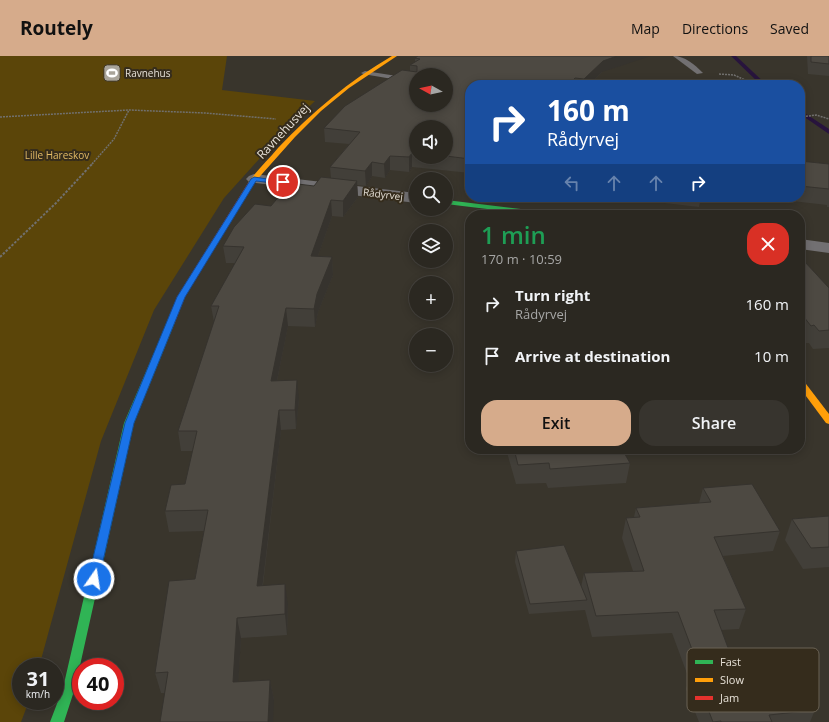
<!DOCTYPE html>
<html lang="en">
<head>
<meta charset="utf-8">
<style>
  body { margin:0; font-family:"Open Sans",sans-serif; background:#37342e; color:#f1f3f6; height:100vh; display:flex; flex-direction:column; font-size:15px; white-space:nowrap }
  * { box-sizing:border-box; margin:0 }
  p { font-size:13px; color:#a6a6a5 }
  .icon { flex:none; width:22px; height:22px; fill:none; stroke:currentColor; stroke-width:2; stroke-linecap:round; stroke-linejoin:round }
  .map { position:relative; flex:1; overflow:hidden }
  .panel { position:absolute; left:465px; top:154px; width:340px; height:244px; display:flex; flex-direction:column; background:#2b2821; border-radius:16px; box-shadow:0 2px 10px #0003,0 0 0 1px #47443f }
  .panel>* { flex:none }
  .top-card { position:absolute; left:465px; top:24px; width:340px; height:122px; border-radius:16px; box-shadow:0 2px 10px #0003,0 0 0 1px #47443f; background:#1a4fa0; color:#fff; overflow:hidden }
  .needle { width:26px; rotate:278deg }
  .tools { position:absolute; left:409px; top:12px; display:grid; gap:8px }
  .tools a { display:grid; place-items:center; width:44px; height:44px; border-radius:50%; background:#2b2821; box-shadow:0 2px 10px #0003,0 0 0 1px #47443f; font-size:20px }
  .speed { position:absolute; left:12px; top:602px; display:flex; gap:8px; font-size:20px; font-weight:700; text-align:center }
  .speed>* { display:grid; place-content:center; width:52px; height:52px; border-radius:50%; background:#2b2821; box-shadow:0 2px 10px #0003,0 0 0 1px #47443f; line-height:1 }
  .speed small { font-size:10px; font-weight:400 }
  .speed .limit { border:6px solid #d22; background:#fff; color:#111 }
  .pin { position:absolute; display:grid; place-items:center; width:34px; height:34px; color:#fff; margin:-17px; border:2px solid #fff; border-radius:50%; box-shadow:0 1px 4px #0007 }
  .me { position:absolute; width:44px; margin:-22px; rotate:13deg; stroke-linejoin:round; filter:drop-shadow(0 0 3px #0008) }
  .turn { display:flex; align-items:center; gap:14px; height:84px; padding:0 16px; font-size:18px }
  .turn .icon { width:52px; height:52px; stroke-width:2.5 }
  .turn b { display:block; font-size:28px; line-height:34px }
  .lanes { display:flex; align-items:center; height:38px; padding:0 16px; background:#0003; justify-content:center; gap:20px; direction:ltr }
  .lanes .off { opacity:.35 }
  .round { display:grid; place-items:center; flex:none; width:42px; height:42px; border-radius:16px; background:#37342e }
  .summary { display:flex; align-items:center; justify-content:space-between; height:68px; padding:0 16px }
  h1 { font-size:24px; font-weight:600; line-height:30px; color:#1e9e55 }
  .cta { display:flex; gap:8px; margin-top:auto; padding:8px 16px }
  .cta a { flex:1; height:46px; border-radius:16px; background:#d6ab8b; color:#111; font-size:16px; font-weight:600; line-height:46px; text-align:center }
  .cta a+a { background:#37342e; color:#f1f3f6 }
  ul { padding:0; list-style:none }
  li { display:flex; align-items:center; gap:12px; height:52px; padding:0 16px }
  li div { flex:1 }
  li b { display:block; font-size:15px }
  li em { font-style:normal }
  header { display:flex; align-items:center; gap:24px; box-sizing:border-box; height:56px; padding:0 20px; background:#d6ab8b; color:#111 }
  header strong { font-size:19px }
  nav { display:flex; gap:22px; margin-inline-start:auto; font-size:14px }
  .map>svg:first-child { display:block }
  .green { fill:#5b4509 }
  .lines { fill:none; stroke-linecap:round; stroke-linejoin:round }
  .stream { fill:#28143d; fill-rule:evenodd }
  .path-far1 { stroke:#71706e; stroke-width:1.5; stroke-dasharray:2 1; stroke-linecap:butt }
  .path { stroke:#71706e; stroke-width:2; stroke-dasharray:2.5 1.5; stroke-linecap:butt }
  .lane { fill:#727072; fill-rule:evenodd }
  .street { fill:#727072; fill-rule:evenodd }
  .fast { fill:#30b455; fill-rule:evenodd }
  .slow { fill:#ff9f0a; fill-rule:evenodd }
  .jam { fill:#e5322d; fill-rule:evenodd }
  .wall { fill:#423f39; fill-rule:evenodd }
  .shaded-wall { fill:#36332e }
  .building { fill:#4d4942; stroke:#36332e; fill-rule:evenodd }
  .route { fill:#1a73e8; stroke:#114b97 }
  .labels { text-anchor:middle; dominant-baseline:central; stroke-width:4; stroke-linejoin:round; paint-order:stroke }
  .far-poi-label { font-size:10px; fill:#e6e0d6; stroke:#352c1c; text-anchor:start }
  .far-park-label { font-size:10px; fill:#e3bb65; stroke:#352c1c }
  .far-street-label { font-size:10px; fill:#e6e0d6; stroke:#352c1c }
  .street-label { font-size:12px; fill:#e6e0d6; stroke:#352c1c }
  .key { fill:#352c1c; stroke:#6a6254; stroke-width:1 }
  .key-label { font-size:11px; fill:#e6e0d6 }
</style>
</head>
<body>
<header>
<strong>Routely</strong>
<nav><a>Map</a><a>Directions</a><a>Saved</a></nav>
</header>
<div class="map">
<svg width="829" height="666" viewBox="0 0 829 666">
  <rect width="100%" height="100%" fill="#39352c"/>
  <polygon class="green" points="0,0 227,0 222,34 315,45 290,69 224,142 154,254 101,385 39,611 21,611 21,645 29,645 21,666 0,666"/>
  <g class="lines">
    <g class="stream">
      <polygon points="731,0 736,0 767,29 761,29"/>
      <polygon points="800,54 829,73 829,78 800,58"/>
    </g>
    <g class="path-far1">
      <polyline points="719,18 734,19 756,29"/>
      <polyline points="0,61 129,54 205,57 276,63"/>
      <polyline points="800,61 816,59 829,63"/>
      <polyline points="92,108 114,83 129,54"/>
    </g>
    <polyline class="path" points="0,201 56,147 93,107"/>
    <g class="lane">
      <path d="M673,0C685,0 694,8 703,17L697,18Z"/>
      <polygon points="365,15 416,23 416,27 363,18 361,17"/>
    </g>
    <g class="street">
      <polygon points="254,118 416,137 416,147 249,126 246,123 249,120"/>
      <polygon points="800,183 829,187 829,197 800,193"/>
    </g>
    <g class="fast">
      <polygon points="446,144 555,157 558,159 538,159 446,148"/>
      <polygon points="168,264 174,264 175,266 134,367 75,632 64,666 50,666 63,632 124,367"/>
    </g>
    <g class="slow">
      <path d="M392,0H397L349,32L321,55L295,81L253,128H249L248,127C257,114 268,104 278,92C312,56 349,25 392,0Z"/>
      <polygon points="800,323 803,324 829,358 829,368 826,367 800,332"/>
    </g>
    <polygon class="jam" points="251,125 254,127 185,241 175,266 174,268 168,268 167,266 177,241 248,127"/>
  </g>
  <g class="wall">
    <polygon points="807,0 829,0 829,20 808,18"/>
    <path d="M415,2L602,16L589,29H470V117L412,111L409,116L390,114L385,122L372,120L366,130L357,129L358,141L343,161L332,160L318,200L332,201L333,219L318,256L315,271L288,270L277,325L299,343L296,373L281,374L263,529L288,548L287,579L241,582L238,626L270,624L274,644L165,637H161L155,617L195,523L204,475L169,476L165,455L185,428L193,395H181L178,375L214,266L211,250L235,207H226L223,190L271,150L331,122L330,111L349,88L325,86L324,72L410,15V9L415,6ZM416,71H446V101H416Z"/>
    <polygon points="800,105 829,108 829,151 827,151 827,149 758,141 800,141"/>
    <polygon points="656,141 701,141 699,151 656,146"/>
    <polygon points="800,206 829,232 829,292 813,293 809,287 806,287 800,280"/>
    <polygon points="506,393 622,393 630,407 626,427 548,432 546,427 516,428"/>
    <polygon points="703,432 780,475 773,495 723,500 746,553 739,573 721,574 734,608 815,654 810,666 699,666 686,633 689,623 672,577 592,581 585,554 529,558 515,506 516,495 581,531 584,517 633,515 622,482 626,462 634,461 636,452 699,447"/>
    <polygon points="829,460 829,511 803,513 785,484 792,463"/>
  </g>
  <g class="shaded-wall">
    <polygon points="617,0 651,0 602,16 589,29 583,29 584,23 603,5"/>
    <polygon points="575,22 575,29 568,29"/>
    <polygon points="412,97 412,111 409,116 409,101"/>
    <polygon points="390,100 390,114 385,122 384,108"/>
    <polygon points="372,106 372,120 366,130 365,115"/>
    <polygon points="357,125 358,141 343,161 343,145"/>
    <polygon points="331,144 332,160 312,217 311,200"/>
    <polygon points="332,201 333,219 318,256 315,271 314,253 317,238"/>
    <polygon points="286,252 288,270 273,344 271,325"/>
    <polygon points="297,324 299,343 296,373 295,354"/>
    <polygon points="279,354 281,374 260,550 257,530"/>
    <polygon points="285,528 288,548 287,579 285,558"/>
    <polygon points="237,562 241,582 237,647 233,626"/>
    <polygon points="270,624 274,644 273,666 268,666"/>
  </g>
  <g class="building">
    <path d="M418,0H617L603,5L584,23L575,22L568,29H470V103L446,100V71H416V97H412L409,101L390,100L384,108L372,106L365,115L330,111L360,76L324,72L345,50L402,14L417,16V10L410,9L420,3L415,2ZM416,19H446V49H416Z"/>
    <polygon points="811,0 829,0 829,8 811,6"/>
    <polygon points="800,105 829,108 829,133 800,130"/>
    <polygon points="321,121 357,125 343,145 331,144 311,200 332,201 317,238 314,253 286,252 271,325 297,324 295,354 279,354 257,530 285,528 285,558 237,562 233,626 270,624 268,666 160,666 168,616 155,617 169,525 195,523 208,454 165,455 171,429 185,428 197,375 178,375 219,250 211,250 244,191 223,190 234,171 255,148 271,150 290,127 314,130"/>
    <polygon points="800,206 805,206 829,232 829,274 819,275 814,269 811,270 800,256"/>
    <polygon points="514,393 622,393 630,407 550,413 549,407 518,409"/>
    <polygon points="752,428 780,475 714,481 746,553 714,554 734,608 788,603 815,654 769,659 772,666 721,666 721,665 713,666 692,612 699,612 678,556 596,560 584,517 644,515 626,462 640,461 636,452 711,446 703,432"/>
    <polygon points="829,460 829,491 811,492 792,463"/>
    <polygon points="564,489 587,544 530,548 516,495"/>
  </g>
  <polygon class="route" points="254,121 287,126 283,128 256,125 185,241 134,367 99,523 98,526 89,526 88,523 125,367 177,241 251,123"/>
  <defs>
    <symbol id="stadium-square" viewBox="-11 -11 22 22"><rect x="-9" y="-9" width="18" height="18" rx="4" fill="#a9a49a" stroke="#352c1c"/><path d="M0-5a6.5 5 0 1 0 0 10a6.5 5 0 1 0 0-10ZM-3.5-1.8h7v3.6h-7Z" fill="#fff"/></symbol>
  </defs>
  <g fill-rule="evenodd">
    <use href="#stadium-square" x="102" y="7" width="20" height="20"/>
  </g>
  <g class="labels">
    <g class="far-poi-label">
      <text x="125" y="17">Ravnehus</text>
    </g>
    <g class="far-park-label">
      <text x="57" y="99">Lille Hareskov</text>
    </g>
    <g class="far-street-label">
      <text transform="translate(383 138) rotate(7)">Rådyrvej</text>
    </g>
    <g class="street-label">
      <text transform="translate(283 75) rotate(-47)">Ravnehusvej</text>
    </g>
  </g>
  <rect x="687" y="592" width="132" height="64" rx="6" class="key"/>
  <rect x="695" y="604" width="18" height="4" fill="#30b455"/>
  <rect x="695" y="622" width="18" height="4" fill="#ff9f0a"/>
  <rect x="695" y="640" width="18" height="4" fill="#e5322d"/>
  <g class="key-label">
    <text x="720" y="610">Fast</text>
    <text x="720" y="628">Slow</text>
    <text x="720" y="646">Jam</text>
  </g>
</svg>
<div class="tools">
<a><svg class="needle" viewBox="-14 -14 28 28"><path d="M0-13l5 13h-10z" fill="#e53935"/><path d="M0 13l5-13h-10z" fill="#a6a6a5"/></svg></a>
<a><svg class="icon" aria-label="sound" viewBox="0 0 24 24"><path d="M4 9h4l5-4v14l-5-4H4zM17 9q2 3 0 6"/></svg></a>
<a><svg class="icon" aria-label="search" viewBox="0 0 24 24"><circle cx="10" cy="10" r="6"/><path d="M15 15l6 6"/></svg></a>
<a><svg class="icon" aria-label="layers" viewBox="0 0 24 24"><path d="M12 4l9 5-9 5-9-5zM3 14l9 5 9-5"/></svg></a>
<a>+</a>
<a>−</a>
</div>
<div class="speed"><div>31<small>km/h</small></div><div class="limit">40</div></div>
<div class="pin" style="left:283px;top:126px;background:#d93025"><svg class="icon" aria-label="arrive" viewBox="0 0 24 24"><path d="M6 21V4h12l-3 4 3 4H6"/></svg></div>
<svg class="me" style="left:94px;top:523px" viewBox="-20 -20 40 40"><circle r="17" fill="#1a73e8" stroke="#fff" stroke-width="3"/><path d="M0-11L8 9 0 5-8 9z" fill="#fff"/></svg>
<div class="top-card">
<div class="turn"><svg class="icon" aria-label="right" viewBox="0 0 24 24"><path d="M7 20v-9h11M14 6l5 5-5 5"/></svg><div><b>160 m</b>Rådyrvej</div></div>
<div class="lanes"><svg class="icon off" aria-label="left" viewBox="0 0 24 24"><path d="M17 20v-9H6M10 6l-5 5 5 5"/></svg><svg class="icon off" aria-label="ahead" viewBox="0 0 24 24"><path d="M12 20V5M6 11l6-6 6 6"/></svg><svg class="icon off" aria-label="ahead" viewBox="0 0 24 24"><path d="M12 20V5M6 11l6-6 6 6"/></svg><svg class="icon" aria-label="right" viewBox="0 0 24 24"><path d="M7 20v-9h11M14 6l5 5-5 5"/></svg></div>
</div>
<section class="panel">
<div class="summary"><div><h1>1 min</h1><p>170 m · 10:59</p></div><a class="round" style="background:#d93025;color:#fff"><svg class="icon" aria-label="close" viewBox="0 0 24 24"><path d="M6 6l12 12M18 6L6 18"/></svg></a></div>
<ul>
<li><svg class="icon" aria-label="right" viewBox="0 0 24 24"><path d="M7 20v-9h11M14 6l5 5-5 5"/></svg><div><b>Turn right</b><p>Rådyrvej</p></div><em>160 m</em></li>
<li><svg class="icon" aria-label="arrive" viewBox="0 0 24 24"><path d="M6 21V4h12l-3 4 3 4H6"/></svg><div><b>Arrive at destination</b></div><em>10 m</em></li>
</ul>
<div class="cta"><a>Exit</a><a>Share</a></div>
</section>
</div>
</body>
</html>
